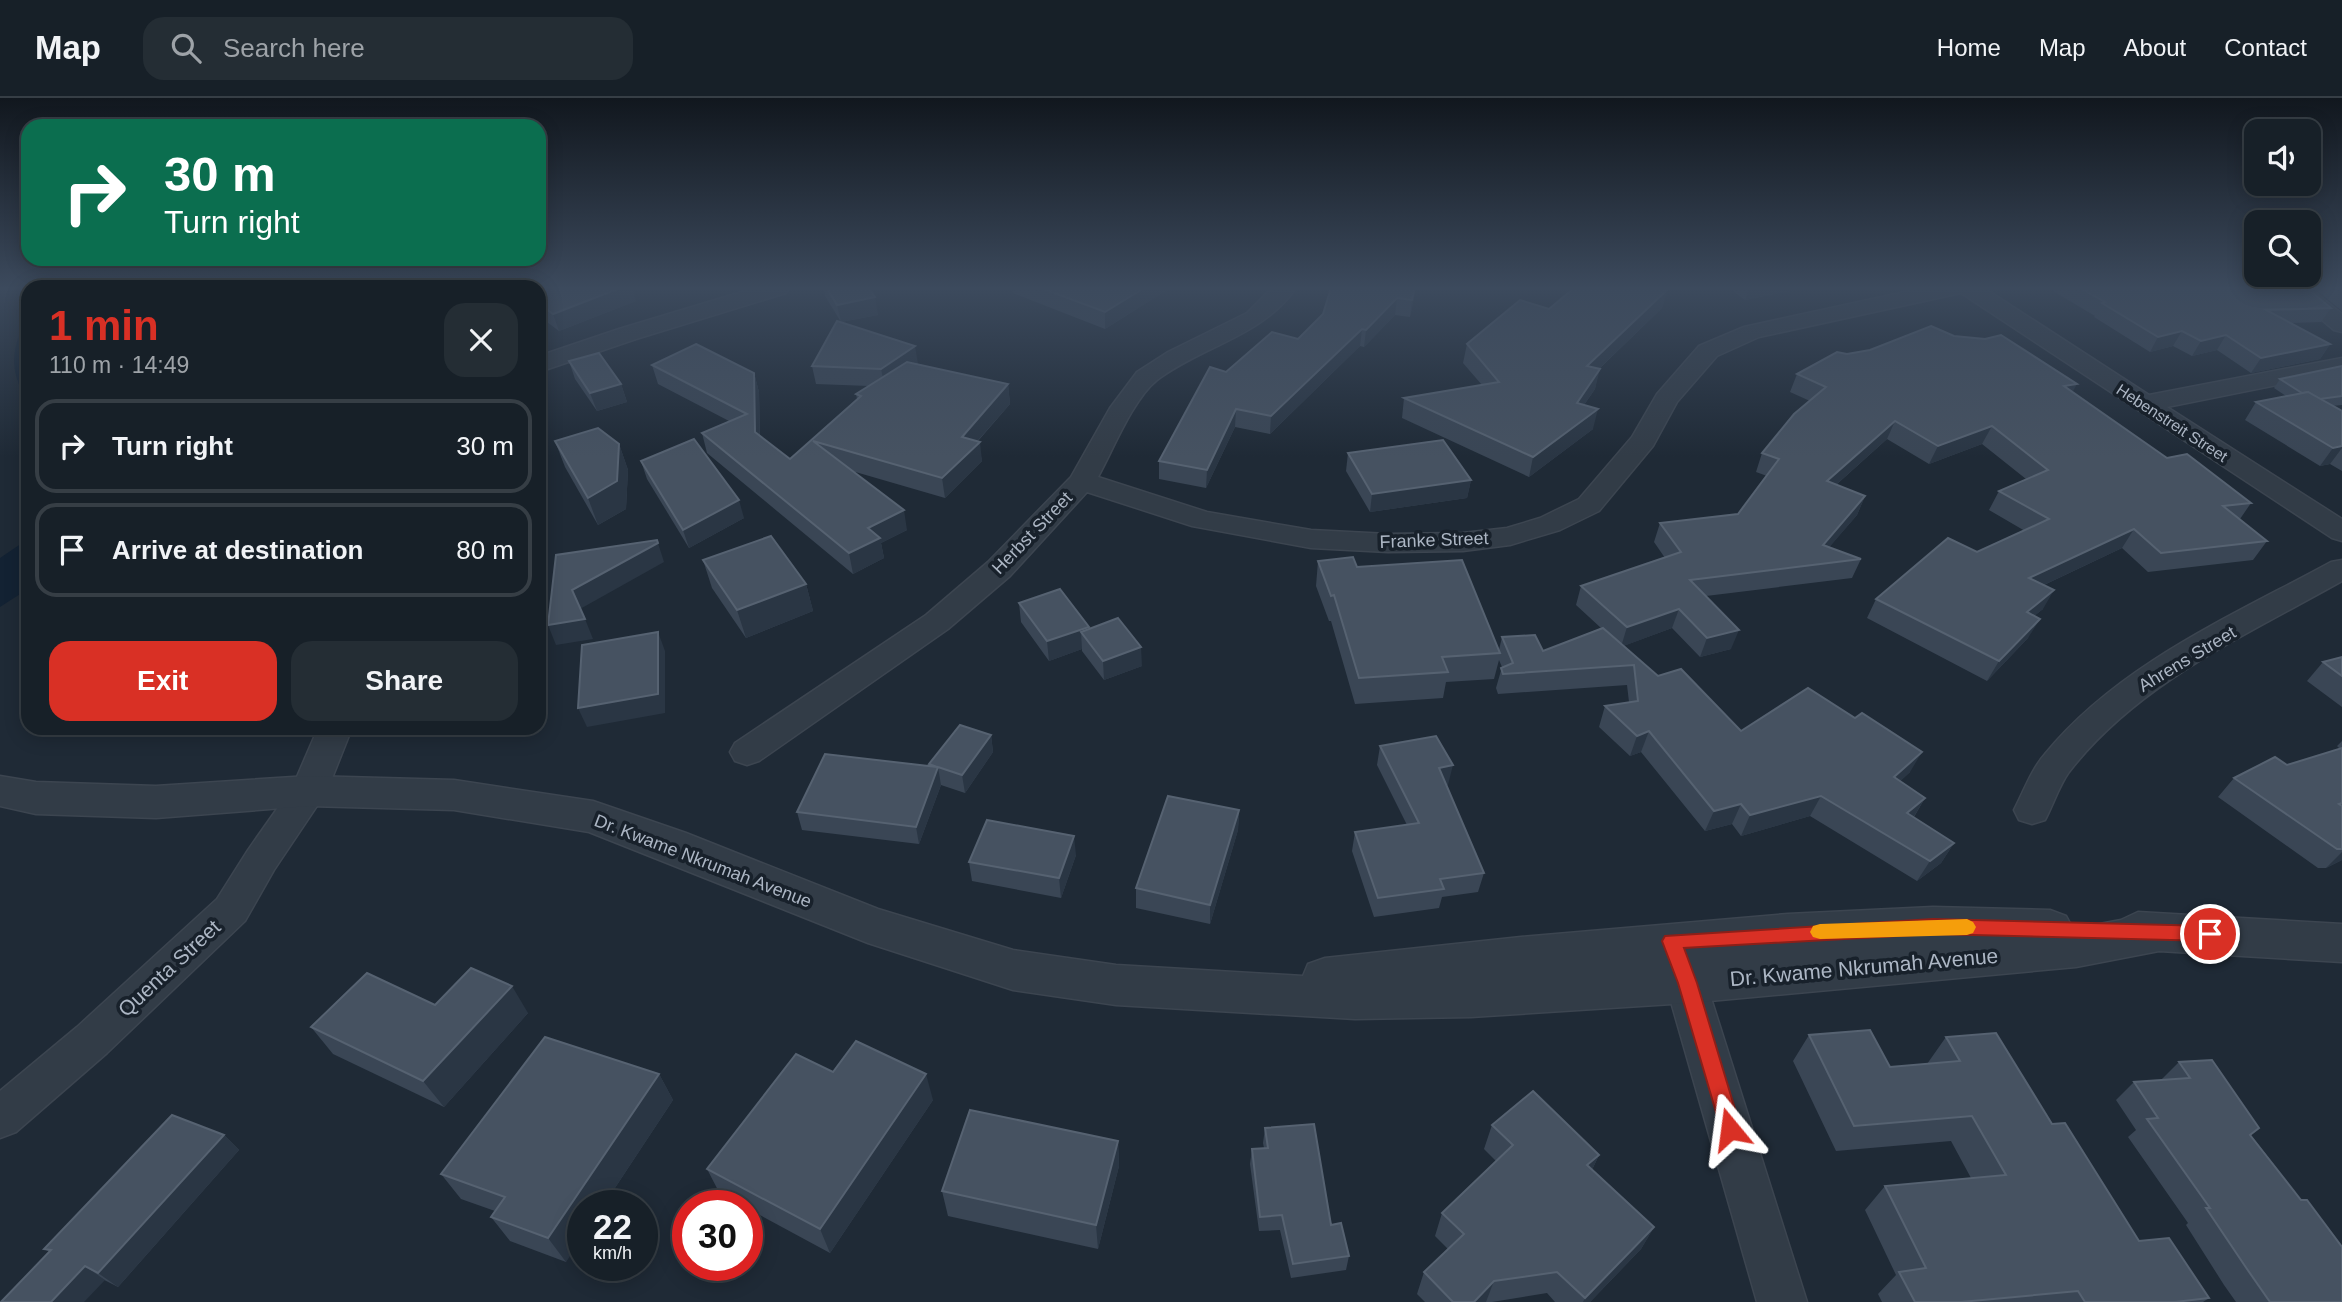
<!DOCTYPE html>
<html lang="en">
<head>
<meta charset="utf-8">
<style>
  body { margin:0; font-family:Arial,sans-serif; background:#242d34; color:#f1f3f6; height:100vh; display:flex; flex-direction:column; font-size:26px; white-space:nowrap }
  * { box-sizing:border-box; margin:0 }
  p { font-size:23px; color:#9ea3a8 }
  .icon { flex:none; width:38px; height:38px; fill:none; stroke:currentColor; stroke-width:2; stroke-linecap:round; stroke-linejoin:round }
  .map { position:relative; flex:1; overflow:hidden }
  .drawer { position:absolute; left:21px; top:182px; width:525px; height:455px; display:flex; flex-direction:column; background:#172028; border-radius:21px; box-shadow:0 4px 18px #0003,0 0 0 2px #363e45 }
  .drawer>* { flex:none }
  .guide { position:absolute; left:21px; top:21px; width:525px; height:147px; border-radius:21px; box-shadow:0 4px 18px #0003,0 0 0 2px #363e45; background:#0b6e4f; color:#fff; overflow:hidden }
  .controls { position:absolute; left:2244px; top:21px; display:grid; gap:14px }
  .controls a { display:grid; place-items:center; width:77px; height:77px; border-radius:14px; background:#172028; box-shadow:0 4px 18px #0003,0 0 0 2px #363e45; font-size:35px }
  .speed { position:absolute; left:567px; top:1092px; display:flex; gap:14px; font-size:35px; font-weight:700; text-align:center }
  .speed>* { display:grid; place-content:center; width:91px; height:91px; border-radius:50%; background:#172028; box-shadow:0 4px 18px #0003,0 0 0 2px #363e45; line-height:1 }
  .speed small { font-size:18px; font-weight:400 }
  .speed .limit { border:10px solid #d22; background:#fff; color:#111 }
  .pin { position:absolute; display:grid; place-items:center; width:60px; height:60px; color:#fff; margin:-30px; border:4px solid #fff; border-radius:50%; box-shadow:0 2px 7px #0007 }
  .me { position:absolute; width:77px; margin:-38px; rotate:344deg; stroke-linejoin:round; filter:drop-shadow(0 0 5px #0008) }
  .turn { display:flex; align-items:center; gap:24px; height:147px; padding:0 28px; font-size:32px }
  .turn .icon { width:91px; height:91px; stroke-width:2.5 }
  .turn b { display:block; font-size:49px; line-height:60px }
  .round { display:grid; place-items:center; flex:none; width:74px; height:74px; border-radius:21px; background:#242d34 }
  .headline { display:flex; align-items:center; justify-content:space-between; height:119px; padding:0 28px }
  h1 { font-size:42px; font-weight:700; line-height:52px; color:#d93025 }
  .action { display:flex; gap:14px; margin-top:auto; padding:14px 28px }
  .action a { flex:1; height:80px; border-radius:21px; background:#d93025; color:#fff; font-size:28px; font-weight:700; line-height:80px; text-align:center }
  .action a+a { background:#242d34; color:#f1f3f6 }
  ul { padding:0; list-style:none }
  li { display:flex; align-items:center; gap:21px; height:94px; margin:0 14px 10px; padding:0 14px; border:4px solid #363e45; border-radius:21px }
  li div { flex:1 }
  li b { display:block; font-size:26px }
  li em { font-style:normal }
  header { display:flex; align-items:center; gap:42px; box-sizing:border-box; height:98px; padding:0 35px; background:#172028; border-bottom:2px solid #363e45 }
  header strong { font-size:33px }
  nav { display:flex; gap:38px; margin-inline-start:auto; font-size:24px }
  .search { width:490px; height:63px; background:#242d34; display:flex; align-items:center; gap:18px; box-sizing:border-box; padding:0 24px; border-radius:21px; color:#9ea3a8; font-size:26px }
  .map>svg:first-child { display:block }
  .water { fill:#132233 }
  .lines { fill:none; stroke-linecap:round; stroke-linejoin:round }
  .minor-casing { stroke:#3c4550; stroke-width:3 }
  .tertiary-casing { stroke:#3c4550; stroke-width:3 }
  .minor { fill:#323c47; fill-rule:evenodd }
  .tertiary { fill:#323c47; fill-rule:evenodd }
  .wall { fill:#3a4655 }
  .shaded-wall { fill:#2a3644 }
  .building { fill:#465261; stroke:#566271; stroke-width:2 }
  .route { fill:#d93025; stroke:#8d1f18; stroke-width:2 }
  .slow { fill:#f59e0b }
  .labels { text-anchor:middle; dominant-baseline:central; stroke-width:7; stroke-linejoin:round; paint-order:stroke }
  .far-street-label { font-size:16px; fill:#acb6c4; stroke:#18212b }
  .street-label { font-size:18px; fill:#acb6c4; stroke:#18212b }
  .near-street-label { font-size:21px; fill:#acb6c4; stroke:#18212b }
</style>
</head>
<body>
<header>
<strong>Map</strong>
<div class="search"><svg class="icon" aria-label="search" viewBox="0 0 24 24"><circle cx="10" cy="10" r="6"/><path d="M15 15l6 6"/></svg>Search here</div>
<nav><a>Home</a><a>Map</a><a>About</a><a>Contact</a></nav>
</header>
<div class="map">
<svg width="2342" height="1204" viewBox="0 0 2342 1204">
  <rect width="100%" height="100%" fill="#1f2a36"/>
  <g class="water">
    <path d="M28,215V305C7,268 12,252 28,215Z"/>
    <polygon points="28,441 28,491 0,509 0,460"/>
  </g>
  <g class="lines">
    <defs>
      <g id="minor">
        <polygon points="755,190 789,190 786,195 636,241 539,274 539,258 619,231"/>
        <path d="M1272,190H1296C1263,238 1202,248 1157,282C1133,301 1113,352 1098,379L1207,414L1311,432L1388,436L1463,435L1507,430L1540,420L1579,401L1632,339L1657,296L1699,248L1744,229L1923,190H1984L2149,297L2342,260V274L2167,309L2342,421V443L2332,440L1961,195L1759,239L1717,258L1677,304L1653,348L1599,413L1560,432L1510,447L1463,453L1388,454L1311,450L1192,428L1087,394L1010,478L948,531L759,663L747,667L735,663L730,654L735,645L926,517L988,464L1071,379L1110,310L1137,274L1168,254L1247,215Z"/>
        <polygon points="2284,190 2309,190 2342,216 2342,234 2334,232"/>
        <path d="M2342,462V483C2246,537 2138,585 2069,674C2059,688 2053,707 2045,722L2032,726L2019,722L2014,712C2024,693 2031,672 2045,656C2119,566 2232,518 2331,464Z"/>
        <polygon points="318,630 352,630 327,693 274,772 245,823 107,955 16,1034 0,1040 0,993 77,929 217,801 248,752 293,688"/>
        <polygon points="1679,845 1693,850 1699,862 1807,1204 1757,1204 1659,862 1665,850"/>
      </g>
      <polygon id="tertiary" points="0,678 36,684 156,688 309,678 454,682 593,703 686,735 878,811 1013,852 1116,867 1303,878 1308,866 1325,860 1521,839 1788,816 1933,809 2050,812 2066,818 2073,831 2121,822 2138,814 2342,826 2342,864 2159,853 2076,869 1688,905 1471,919 1355,921 1116,907 1013,892 868,845 589,734 454,712 309,708 156,720 36,716 0,708"/>
    </defs>
    <use href="#minor" class="minor-casing"/>
    <use href="#tertiary" class="tertiary-casing"/>
    <use href="#minor" class="minor"/>
    <use href="#tertiary" class="tertiary"/>
  </g>
  <g class="wall">
    <polygon points="539,190 636,203 559,233 547,224 539,229"/>
    <polygon points="824,190 869,190 878,217 841,224 825,198"/>
    <polygon points="1013,190 1170,190 1105,231 1013,195"/>
    <polygon points="1330,190 1416,190 1410,219 1395,217 1364,249 1360,248 1270,336 1235,329 1206,390 1159,381 1159,363 1226,274 1298,241 1323,216"/>
    <polygon points="1569,190 1667,190 1662,210 1599,271 1595,291 1584,307 1593,331 1529,379 1402,320 1404,300 1482,287 1463,265 1467,246 1549,211 1571,192"/>
    <polygon points="1729,190 1806,190 1745,202"/>
    <polygon points="2048,190 2307,190 2331,210 2321,224 2291,225 2330,246 2320,261 2251,275 2217,252 2192,258 2173,248 2150,254 2094,219 2095,218"/>
    <polygon points="2314,190 2342,190 2342,213"/>
    <polygon points="569,263 621,286 627,304 597,313 575,281"/>
    <polygon points="917,266 1008,286 1010,306 978,343 982,363 945,400 852,373 907,432 881,445 884,460 853,476 707,355 702,335 729,323 658,286 652,267 754,275 759,294 760,338 790,361 857,301 856,296 869,288 816,286 812,268"/>
    <polygon points="2342,268 2342,307 2332,308 2342,313 2342,373 2330,366 2320,368 2245,322 2256,304 2286,298 2274,290 2280,281"/>
    <polygon points="1797,276 2072,294 2167,360 2251,405 2240,421 2267,443 2253,462 2148,474 2122,450 2044,487 2043,511 2034,518 2028,540 1987,583 1867,520 1876,501 2025,433 1989,412 1999,393 2026,381 1982,346 1929,366 1887,341 1836,387 1865,398 1857,417 1829,449 1861,461 1852,480 1706,498 1731,551 1700,559 1672,530 1623,548 1658,578 1741,633 1910,674 1900,683 1925,700 1914,719 1954,745 1941,765 1917,783 1810,718 1741,738 1732,726 1705,733 1641,654 1630,658 1599,629 1605,608 1629,604 1627,587 1498,596 1496,590 1502,569 1499,562 1494,581 1446,584 1443,600 1355,606 1331,523 1329,523 1316,488 1318,463 1357,469 1499,552 1502,539 1543,553 1601,530 1576,507 1581,488 1665,460 1654,444 1660,425 1738,416 1767,378 1756,374 1762,355 1810,303 1790,294"/>
    <polygon points="555,343 619,346 628,372 626,411 598,427 565,369"/>
    <polygon points="1348,355 1471,382 1467,400 1370,414 1346,373"/>
    <polygon points="641,363 744,420 689,450 647,381"/>
    <polygon points="703,462 806,486 813,513 746,540 712,490"/>
    <polygon points="1019,505 1089,529 1089,531 1142,568 1104,582 1082,553 1082,551 1049,563 1021,524"/>
    <polygon points="2342,559 2342,609 2307,583 2323,564"/>
    <polygon points="181,630 221,630 183,634"/>
    <polygon points="991,637 993,654 965,695 941,687 919,746 802,732 797,714 930,668 929,666"/>
    <polygon points="2342,643 2342,762 2326,770 2318,770 2218,699 2234,680 2287,667 2340,651 2337,648"/>
    <polygon points="1380,648 1448,687 1446,687 1484,775 1478,794 1442,799 1439,810 1374,819 1352,753 1355,734 1407,727 1377,667"/>
    <polygon points="1239,712 1238,732 1210,826 1136,810 1136,790"/>
    <polygon points="1076,757 1061,800 972,783 969,764"/>
    <polygon points="528,915 444,1009 333,956 311,929"/>
    <polygon points="1809,937 1890,969 1927,966 1946,939 2052,1026 2139,1143 2209,1200 2203,1204 1882,1204 1878,1196 1896,1177 1865,1112 1885,1088 1971,1080 1951,1043 1836,1053 1793,963"/>
    <polygon points="2179,964 2259,1030 2251,1037 2301,1102 2342,1204 2236,1204 2224,1187 2186,1127 2188,1125 2128,1039 2136,1032 2116,1002 2134,984 2161,982"/>
    <polygon points="833,974 933,1002 830,1155 747,1110 747,1108 743,1108 720,1096 707,1071"/>
    <polygon points="659,976 673,1002 603,1108 583,1108 566,1164 510,1143 491,1119 495,1113 461,1101 441,1076"/>
    <polygon points="1492,1027 1599,1057 1592,1072 1654,1129 1641,1151 1590,1204 1555,1204 1547,1195 1492,1204 1425,1204 1417,1196 1424,1174 1448,1151 1435,1138 1442,1115 1496,1063 1484,1051"/>
    <polygon points="1265,1030 1331,1127 1349,1158 1346,1172 1291,1180 1280,1132 1259,1133 1250,1066 1252,1051 1264,1050 1263,1045"/>
    <polygon points="224,1037 239,1052 118,1189 44,1151"/>
    <polygon points="1118,1043 1119,1068 1098,1151 948,1118 942,1093"/>
  </g>
  <g class="shaded-wall">
    <polygon points="620,190 632,190 636,203 559,233 553,216"/>
    <polygon points="1144,190 1170,190 1105,231 1105,214"/>
    <polygon points="1415,190 1416,190 1410,219 1412,202"/>
    <polygon points="1749,190 1806,190 1745,202"/>
    <polygon points="1668,191 1662,210 1582,287 1587,268"/>
    <polygon points="875,199 878,217 841,224 837,207"/>
    <polygon points="1397,200 1395,217 1364,249 1366,232"/>
    <polygon points="541,207 547,224 539,229 539,208"/>
    <polygon points="1362,231 1360,248 1270,336 1271,318"/>
    <polygon points="2182,233 2173,248 2150,254 2158,239"/>
    <polygon points="2226,237 2217,252 2192,258 2201,243"/>
    <polygon points="2330,246 2320,261 2251,275 2261,260"/>
    <polygon points="915,248 918,266 885,289 881,271"/>
    <polygon points="1600,271 1595,291 1572,324 1577,305"/>
    <polygon points="754,275 759,294 760,353 755,334"/>
    <polygon points="621,286 627,304 597,313 590,295"/>
    <polygon points="1008,286 1010,306 964,358 962,339"/>
    <polygon points="2077,286 2067,304 2064,288"/>
    <polygon points="1236,311 1235,329 1206,390 1207,372"/>
    <polygon points="1598,311 1593,331 1529,379 1533,359"/>
    <polygon points="1895,323 1887,341 1819,402 1827,383"/>
    <polygon points="1992,328 1982,346 1929,366 1938,348"/>
    <polygon points="980,344 982,363 945,400 942,380"/>
    <polygon points="619,346 628,372 626,411 598,427 588,400"/>
    <polygon points="2342,348 2342,350 2330,366 2320,368 2333,350"/>
    <polygon points="1471,382 1467,400 1370,414 1372,396"/>
    <polygon points="1865,398 1857,417 1815,466 1823,447"/>
    <polygon points="739,402 744,420 689,450 683,432"/>
    <polygon points="904,412 907,432 881,445 884,460 853,476 849,455 868,430"/>
    <polygon points="2134,431 2122,450 2018,499 2029,480"/>
    <polygon points="658,445 664,464 580,511 572,492"/>
    <polygon points="806,486 813,513 746,540 737,512"/>
    <polygon points="2054,492 2043,511 2015,533 2027,514"/>
    <polygon points="1679,511 1672,530 1621,549 1627,529"/>
    <polygon points="585,521 593,541 556,547 548,527"/>
    <polygon points="2040,521 2028,540 1987,583 1999,563"/>
    <polygon points="1089,529 1090,546 1081,534 1082,551 1049,563 1047,543"/>
    <polygon points="1739,532 1731,551 1700,559 1707,540"/>
    <polygon points="658,534 665,553 665,615 587,629 578,610"/>
    <polygon points="1141,549 1142,568 1104,582 1103,563"/>
    <polygon points="1649,633 1641,654 1630,658 1637,638"/>
    <polygon points="991,637 993,654 965,695 962,677"/>
    <polygon points="1922,654 1910,674 1883,700 1894,679"/>
    <polygon points="1453,667 1448,687 1435,689 1439,670"/>
    <polygon points="938,669 941,687 919,746 916,729"/>
    <polygon points="1821,698 1810,718 1741,738 1750,717"/>
    <polygon points="1925,700 1913,720 1907,715"/>
    <polygon points="1741,706 1732,726 1705,733 1714,713"/>
    <polygon points="1239,712 1238,732 1210,826 1210,807"/>
    <polygon points="1074,738 1076,757 1061,800 1059,780"/>
    <polygon points="1954,745 1941,765 1917,783 1930,763"/>
    <polygon points="2342,754 2342,762 2326,770"/>
    <polygon points="512,888 528,915 444,1009 423,983"/>
    <polygon points="659,976 673,1002 603,1108 583,1108 583,1139 566,1164 548,1140"/>
    <polygon points="926,976 933,1002 830,1155 820,1131"/>
    <polygon points="224,1037 239,1052 118,1189 98,1175"/>
    <polygon points="1118,1043 1119,1068 1098,1151 1096,1127"/>
    <polygon points="1599,1057 1588,1080 1587,1067"/>
    <polygon points="1654,1129 1641,1151 1590,1204 1583,1204 1585,1200"/>
    <polygon points="85,1168 105,1182 84,1204 51,1204"/>
    <polygon points="1494,1183 1486,1204 1474,1204"/>
  </g>
  <g class="building">
    <polygon points="539,190 620,190 553,216 541,207 539,208"/>
    <polygon points="827,190 869,190 875,199 837,207"/>
    <polygon points="1041,190 1144,190 1105,214"/>
    <polygon points="1331,190 1415,190 1412,202 1397,200 1366,232 1362,231 1271,318 1236,311 1207,372 1159,363 1210,269 1226,274 1272,234 1298,241 1323,216"/>
    <polygon points="1574,190 1667,190 1668,191 1587,268 1600,271 1577,305 1598,311 1533,359 1404,300 1499,284 1467,246 1520,202 1549,211"/>
    <polygon points="2080,190 2307,190 2331,210 2266,212 2330,246 2261,260 2226,237 2201,243 2182,233 2158,239 2102,205 2105,204"/>
    <polygon points="837,223 915,248 881,271 812,268"/>
    <polygon points="1931,228 1954,238 1985,241 2001,237 2077,286 2064,288 2167,360 2187,356 2251,405 2223,408 2267,443 2161,455 2134,431 2029,480 2054,492 2027,514 2040,521 1999,563 1876,501 1948,440 1977,454 2049,421 1999,393 2048,372 1992,328 1938,348 1895,323 1827,383 1865,398 1823,447 1861,461 1690,482 1739,532 1707,540 1679,511 1627,529 1581,488 1681,454 1660,425 1738,416 1779,361 1762,355 1794,316 1826,289 1797,276 1837,254 1847,256 1870,252"/>
    <polygon points="696,246 754,275 755,334 790,361 861,298 856,296 907,264 1008,286 962,339 980,344 942,380 813,343 904,412 868,430 880,440 849,455 702,335 747,316 652,267"/>
    <polygon points="599,255 621,286 590,295 569,263"/>
    <polygon points="2342,268 2342,298 2320,301 2308,294 2302,295 2280,281"/>
    <polygon points="2308,294 2342,313 2342,348 2333,350 2256,304"/>
    <polygon points="598,330 619,346 617,383 588,400 555,343"/>
    <polygon points="694,341 739,402 683,432 641,363"/>
    <polygon points="1443,342 1471,382 1372,396 1348,355"/>
    <polygon points="771,438 806,486 737,512 703,462"/>
    <polygon points="657,442 658,445 572,492 585,521 548,527 556,457"/>
    <polygon points="1353,459 1357,469 1462,462 1500,555 1442,559 1448,574 1359,580 1334,497 1331,498 1318,463"/>
    <polygon points="1060,491 1089,529 1047,543 1019,505"/>
    <polygon points="1118,520 1141,549 1103,563 1081,534"/>
    <polygon points="1603,530 1658,578 1681,571 1741,633 1808,590 1855,620 1862,615 1922,654 1894,679 1925,700 1907,715 1954,745 1930,763 1821,698 1750,717 1741,706 1714,713 1649,633 1637,638 1605,608 1638,603 1634,567 1503,576 1501,570 1513,565 1502,539 1535,537 1543,553"/>
    <polygon points="658,534 658,596 578,610 582,547"/>
    <polygon points="2342,559 2342,578 2323,564"/>
    <polygon points="960,627 991,637 962,677 938,669 916,729 797,714 825,656 937,669 929,666"/>
    <polygon points="1436,638 1453,667 1439,670 1484,775 1440,781 1444,791 1378,800 1355,734 1419,725 1380,648"/>
    <polygon points="2342,650 2342,705 2339,706 2342,708 2342,751 2337,751 2234,680 2275,659 2287,667"/>
    <polygon points="1168,698 1239,712 1210,807 1136,790"/>
    <polygon points="987,722 1074,738 1059,780 969,764"/>
    <polygon points="471,870 512,888 423,983 311,929 367,875 435,907"/>
    <polygon points="1870,932 1890,969 1960,963 1946,939 1996,935 2052,1026 2065,1025 2139,1143 2169,1140 2209,1200 2175,1204 2085,1204 2078,1193 1961,1204 1915,1204 1899,1174 1926,1170 1885,1088 2006,1077 1972,1018 1854,1028 1809,937"/>
    <polygon points="545,939 659,976 548,1140 491,1119 505,1099 441,1076"/>
    <polygon points="856,943 926,976 820,1131 707,1071 796,956 833,974"/>
    <polygon points="2212,962 2259,1030 2250,1037 2301,1102 2307,1102 2342,1149 2342,1204 2270,1204 2247,1171 2206,1110 2210,1110 2147,1021 2158,1020 2134,984 2190,980 2179,964"/>
    <polygon points="1533,993 1599,1057 1587,1067 1654,1129 1585,1200 1557,1174 1494,1183 1474,1204 1453,1204 1424,1174 1464,1136 1442,1115 1513,1047 1492,1027"/>
    <polygon points="970,1012 1118,1043 1096,1127 942,1093"/>
    <polygon points="172,1017 224,1037 98,1175 85,1168 51,1204 1,1204 51,1152 44,1151"/>
    <polygon points="1314,1026 1331,1127 1341,1125 1349,1158 1293,1166 1282,1117 1260,1119 1252,1051 1268,1050 1265,1030"/>
  </g>
  <linearGradient id="sky" x2="0" y2="1"><stop stop-color="#11171e"/><stop offset="0.53" stop-color="#3c4a5d"/><stop offset="1" stop-color="#3c4a5d" stop-opacity="0"/></linearGradient>
  <rect width="2342" height="359" fill="url(#sky)"/>
  <polygon class="route" points="1933,821 2210,828 2217,830 2220,836 2217,841 2210,843 1933,836 1684,850 1697,885 1741,1031 1738,1038 1730,1041 1723,1038 1678,885 1662,843 1665,838"/>
  <polygon class="slow" points="1967,821 1973,824 1976,829 1973,835 1967,837 1820,841 1813,839 1810,834 1813,828 1820,826"/>
  <g class="labels">
    <g class="far-street-label">
      <text transform="translate(2172 325) rotate(33)">Hebenstreit Street</text>
    </g>
    <g class="street-label">
      <text transform="translate(1032 435) rotate(-46)">Herbst Street</text>
      <text transform="translate(1434 442) rotate(-2)">Franke Street</text>
      <text transform="translate(2187 561) rotate(-31)">Ahrens Street</text>
      <text transform="translate(703 763) rotate(21)">Dr. Kwame Nkrumah Avenue</text>
    </g>
    <g class="near-street-label">
      <text transform="translate(1864 869) rotate(-5)">Dr. Kwame Nkrumah Avenue</text>
      <text transform="translate(169 870) rotate(-43)">Quenta Street</text>
    </g>
  </g>
</svg>
<div class="controls">
<a><svg class="icon" aria-label="sound" viewBox="0 0 24 24"><path d="M4 9h4l5-4v14l-5-4H4zM17 9q2 3 0 6"/></svg></a>
<a><svg class="icon" aria-label="search" viewBox="0 0 24 24"><circle cx="10" cy="10" r="6"/><path d="M15 15l6 6"/></svg></a>
</div>
<div class="speed"><div>22<small>km/h</small></div><div class="limit">30</div></div>
<div class="pin" style="left:2210px;top:836px;background:#d93025"><svg class="icon" aria-label="arrive" viewBox="0 0 24 24"><path d="M6 21V4h12l-3 4 3 4H6"/></svg></div>
<svg class="me" style="left:1730px;top:1031px" viewBox="-20 -20 40 40"><path d="M0-17L14 15 0 8-14 15z" fill="#d93025" stroke="#fff" stroke-width="4"/></svg>
<div class="guide">
<div class="turn"><svg class="icon" aria-label="right" viewBox="0 0 24 24"><path d="M7 20v-9h11M14 6l5 5-5 5"/></svg><div><b>30 m</b>Turn right</div></div>
</div>
<section class="drawer">
<div class="headline"><div><h1>1 min</h1><p>110 m · 14:49</p></div><a class="round"><svg class="icon" aria-label="close" viewBox="0 0 24 24"><path d="M6 6l12 12M18 6L6 18"/></svg></a></div>
<ul>
<li><svg class="icon" aria-label="right" viewBox="0 0 24 24"><path d="M7 20v-9h11M14 6l5 5-5 5"/></svg><div><b>Turn right</b></div><em>30 m</em></li>
<li><svg class="icon" aria-label="arrive" viewBox="0 0 24 24"><path d="M6 21V4h12l-3 4 3 4H6"/></svg><div><b>Arrive at destination</b></div><em>80 m</em></li>
</ul>
<div class="action"><a>Exit</a><a>Share</a></div>
</section>
</div>
</body>
</html>
